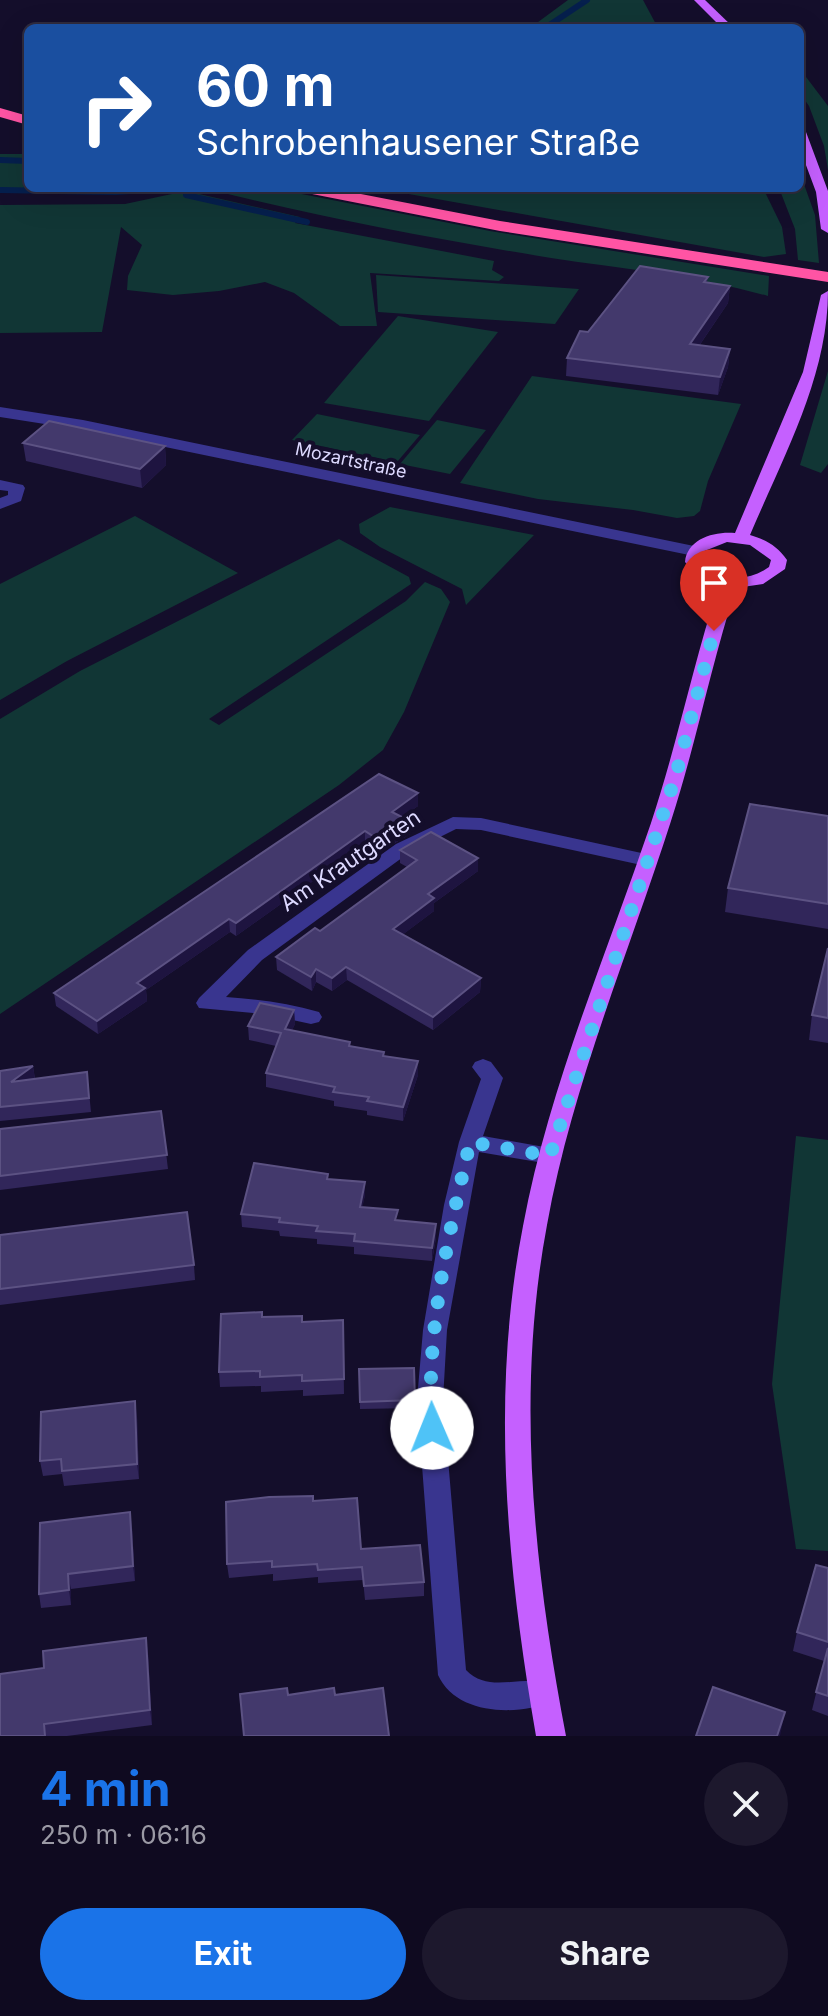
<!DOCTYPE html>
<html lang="en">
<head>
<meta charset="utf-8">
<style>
  body { margin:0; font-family:Inter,sans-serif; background:#1d182d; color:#f1f3f6; height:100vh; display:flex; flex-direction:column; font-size:30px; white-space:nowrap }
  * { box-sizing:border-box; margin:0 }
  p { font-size:26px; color:#9b9aa5 }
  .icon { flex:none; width:44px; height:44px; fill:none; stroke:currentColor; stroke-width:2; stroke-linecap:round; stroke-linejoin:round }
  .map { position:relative; height:1736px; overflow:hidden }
  .details { display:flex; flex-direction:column; background:#0f0a20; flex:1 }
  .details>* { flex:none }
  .guide { position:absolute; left:24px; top:24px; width:780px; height:168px; border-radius:12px; box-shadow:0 8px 32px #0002,0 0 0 2px #2f2b3e; background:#1a4fa0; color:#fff; overflow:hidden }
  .pin { position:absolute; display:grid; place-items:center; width:68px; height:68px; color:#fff; margin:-82px -34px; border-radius:50% 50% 50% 0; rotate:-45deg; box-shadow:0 0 8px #0007 }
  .pin .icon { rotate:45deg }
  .me { position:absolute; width:88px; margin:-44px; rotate:359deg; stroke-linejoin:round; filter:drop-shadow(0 0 6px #0008) }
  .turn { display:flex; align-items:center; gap:28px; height:168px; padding:0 40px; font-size:36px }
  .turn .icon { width:104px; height:104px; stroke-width:2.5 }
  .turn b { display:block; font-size:56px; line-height:68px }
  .round { display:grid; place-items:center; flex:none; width:84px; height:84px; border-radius:42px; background:#1d182d }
  .head { display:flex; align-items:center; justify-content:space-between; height:136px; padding:0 40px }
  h1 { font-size:48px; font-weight:700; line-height:60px; color:#1a73e8 }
  .action { display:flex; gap:16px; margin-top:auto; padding:16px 40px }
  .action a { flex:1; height:92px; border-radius:48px; background:#1a73e8; color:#fff; font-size:32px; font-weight:700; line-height:92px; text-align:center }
  .action a+a { background:#1d182d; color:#f1f3f6 }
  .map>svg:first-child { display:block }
  .green { fill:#113635 }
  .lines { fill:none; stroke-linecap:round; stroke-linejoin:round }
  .stream { stroke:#051f4d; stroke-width:6 }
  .minor { fill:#39358f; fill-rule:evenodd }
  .major { fill:#c560ff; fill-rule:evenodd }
  .highway { fill:#ff54a4; fill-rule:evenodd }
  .wall { fill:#31265a }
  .shaded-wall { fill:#1e1440 }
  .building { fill:#43396c; stroke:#5c5283; stroke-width:2 }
  .route { stroke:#4fc3f7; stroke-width:14; stroke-dasharray:0 25.2 }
  .labels { text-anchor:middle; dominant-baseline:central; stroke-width:8; stroke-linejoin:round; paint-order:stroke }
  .far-street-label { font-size:18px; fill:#ddd9ff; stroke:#140e2b }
  .street-label { font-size:22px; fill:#ddd9ff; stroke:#140e2b }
</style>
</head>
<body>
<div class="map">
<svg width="828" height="1736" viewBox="0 0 828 1736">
  <rect width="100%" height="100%" fill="#140e2b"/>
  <g class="green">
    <polygon points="568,0 643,0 658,28 530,28"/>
    <polygon points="800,69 828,106 828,170 824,146 809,106 800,93"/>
    <polygon points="0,154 28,154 28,188 169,189 113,194 0,192"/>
    <polygon points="800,173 815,215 819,263 798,260 795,229 779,188 800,188"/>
    <path d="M204,188H271L490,231L769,276L768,296C697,276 624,269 551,258C435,239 318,217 204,188Z"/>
    <polygon points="375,188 763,188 782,227 786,254 764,257"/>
    <polygon points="186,191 300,217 295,223 494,261 492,270 504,277 499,281 370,273 377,326 340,326 294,293 265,282 219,291 173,295 127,290 128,276 142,245 121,227 102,332 0,333 0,205 125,204"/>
    <polygon points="376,275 579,289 555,324 378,312"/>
    <polygon points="398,316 498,332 429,421 324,403"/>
    <polygon points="828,371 828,464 821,473 800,465"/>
    <polygon points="532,376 741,404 708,481 700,511 694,516 677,518 633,510 538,499 460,483"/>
    <polygon points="317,414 420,435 397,462 292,440"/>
    <polygon points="437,420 486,430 450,474 400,464"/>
    <polygon points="390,507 534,535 466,605 462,589 380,547 360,533 359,524"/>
    <polygon points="135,516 238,573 67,661 0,700 0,584"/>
    <polygon points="339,539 409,577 411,584 209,719 219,725 406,601 425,582 441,589 450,602 404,712 383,750 339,785 0,1014 0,719 80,671"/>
    <polygon points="796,1136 828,1140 828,1551 796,1549 772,1384"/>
  </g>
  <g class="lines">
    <g class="stream">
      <polyline points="545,28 587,0"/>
      <polyline points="0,160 28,161"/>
      <polyline points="0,190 115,192 163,189"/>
      <polyline points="186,195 307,222"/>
    </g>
    <g class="minor">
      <polygon points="0,407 83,420 694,546 702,551 694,556 83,430 0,417"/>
      <polygon points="0,480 23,485 25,488 21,501 0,509 0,498 8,495 8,491 0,490"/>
      <path d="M453,817L481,818L646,854L656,860L646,866L481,830L456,829L410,852L262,960L226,997C257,999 288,1003 319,1012L322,1017L319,1022L311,1024L265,1014L199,1008L196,1003L199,998L248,950L396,844Z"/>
      <path d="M483,1059L491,1062L503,1078L483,1136L550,1148L558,1150L562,1156L558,1162L550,1164L479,1152L447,1330L443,1400L466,1670C490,1695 523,1673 552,1684L556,1693L552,1702C516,1716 456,1715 438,1675L417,1400L423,1330L444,1205L459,1142L481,1079L472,1067L475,1062Z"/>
    </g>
    <g class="major">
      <polygon points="694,0 705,0 734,28 722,28"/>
      <polygon points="800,128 806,132 828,191 828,233 821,229 816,192 800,149"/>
      <path d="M828,291C828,377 783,457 750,535C767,540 777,546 787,560L785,569L763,584L736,588C711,665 696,744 671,821C628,955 572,1086 547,1225C515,1395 534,1568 566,1736H536C507,1567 490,1395 523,1226C549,1087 606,956 651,823C677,745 693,664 719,585L695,574L685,562C687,539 714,531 735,533L803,372L821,295ZM727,542L750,545L771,560L769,567C747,583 720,581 701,561L702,552Z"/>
    </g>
    <g class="highway">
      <polygon points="0,108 28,116 28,125 0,117"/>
      <polygon points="299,188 330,188 500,221 828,272 828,282 500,231 307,193"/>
    </g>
  </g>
  <g class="wall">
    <polygon points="708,277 707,282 730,286 728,303 699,346 730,349 728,367 718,395 566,376 567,358 588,332"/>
    <polygon points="23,443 165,446 166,465 142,488 26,461"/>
    <polygon points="379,774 418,806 402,817 410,834 380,852 365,844 236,936 230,932 146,990 147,1001 98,1034 56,1006 54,993"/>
    <polygon points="828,816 828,929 725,912 728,888"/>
    <polygon points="400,850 478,858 478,871 434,903 434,911 402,935 481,978 480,992 433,1030 347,980 332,991 316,982 312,991 277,970 276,957 320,931 407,867 400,863"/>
    <polygon points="828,948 828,1043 809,1040 812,1015"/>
    <polygon points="294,1010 295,1024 292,1030 384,1056 418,1075 403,1121 367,1115 367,1111 334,1106 334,1101 266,1087 266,1073 276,1046 249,1040 248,1026"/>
    <polygon points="33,1066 35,1079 87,1072 91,1112 0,1121 0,1071"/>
    <polygon points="161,1111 168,1169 0,1190 0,1129"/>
    <polygon points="328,1174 328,1179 365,1195 362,1207 398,1221 436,1224 436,1238 432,1261 354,1254 354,1247 317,1244 317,1239 280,1236 279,1231 242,1227 241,1214"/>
    <polygon points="0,1235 194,1265 195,1280 0,1305"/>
    <polygon points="262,1317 302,1322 343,1320 344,1394 303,1396 303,1390 261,1392 261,1386 220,1387 219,1372"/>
    <polygon points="414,1368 415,1408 360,1409 359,1369"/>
    <polygon points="137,1416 139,1479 64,1486 62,1474 43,1476 40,1461"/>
    <polygon points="313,1501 361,1549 424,1582 424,1596 365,1600 363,1580 318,1583 318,1577 273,1581 273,1574 229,1578 227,1564"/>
    <polygon points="132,1527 135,1581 71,1589 71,1605 41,1608 39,1594"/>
    <polygon points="828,1568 828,1716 812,1710 824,1661 793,1651 797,1632"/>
    <polygon points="148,1653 152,1725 67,1736 0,1736 44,1668"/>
  </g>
  <g class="shaded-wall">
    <polygon points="730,286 728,303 688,362 690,344"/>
    <polygon points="730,349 728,367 718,395 720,377"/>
    <polygon points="165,446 166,465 142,488 140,469"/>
    <polygon points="418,793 418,806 392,824 392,812"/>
    <polygon points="410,821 410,834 380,852 379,840"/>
    <polygon points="365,831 365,844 236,936 236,923"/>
    <polygon points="478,858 478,871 434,903 434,911 393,942 393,929 428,894"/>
    <polygon points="229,919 230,932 146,990 147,1001 98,1034 97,1021 137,983"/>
    <polygon points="346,967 347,980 332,991 332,978"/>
    <polygon points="316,969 316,982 312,991 311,977"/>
    <polygon points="481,978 480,992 433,1030 433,1017"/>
    <polygon points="294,1010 295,1024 286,1043 285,1029"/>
    <polygon points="418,1061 418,1075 403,1121 403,1107"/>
    <polygon points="33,1066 35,1080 11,1082"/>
    <polygon points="365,1182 365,1195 360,1220 360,1207"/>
    <polygon points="436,1224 436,1238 432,1261 432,1248"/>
    <polygon points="135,1401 137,1416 139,1479 137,1464"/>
    <polygon points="130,1512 132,1527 135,1581 133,1566"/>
    <polygon points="68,1574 71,1589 71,1605 69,1590"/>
    <polygon points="146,1638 148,1653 152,1725 150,1710"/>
    <polygon points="785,1712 780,1736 777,1736"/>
  </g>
  <g class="building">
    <polygon points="640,266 708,277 704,282 730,286 690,344 730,349 720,377 567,358 580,331 588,332"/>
    <polygon points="49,421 165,446 140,469 23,443"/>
    <polygon points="379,774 418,793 392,812 410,821 379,840 365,831 236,923 229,919 137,983 145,988 97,1021 54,993"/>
    <polygon points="750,804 828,816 828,904 728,888"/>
    <polygon points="431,832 478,858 428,894 434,898 393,929 481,978 433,1017 346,967 332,978 316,969 311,977 276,957 315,928 320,931 417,860 400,850"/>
    <polygon points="828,948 828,1018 812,1015"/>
    <polygon points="260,1003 294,1010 285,1029 350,1042 349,1046 384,1052 383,1056 418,1061 403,1107 367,1101 369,1097 333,1092 335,1087 266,1073 281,1033 248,1026"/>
    <polygon points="33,1066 11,1082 87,1072 89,1098 0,1107 0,1071"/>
    <polygon points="161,1111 167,1155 0,1176 0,1129"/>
    <polygon points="254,1163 328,1174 327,1179 365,1182 360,1207 398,1210 395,1220 436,1224 432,1248 354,1241 355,1234 316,1231 318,1226 279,1222 280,1218 241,1214"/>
    <polygon points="187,1212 194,1265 0,1289 0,1235"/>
    <polygon points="262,1312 262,1317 302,1316 302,1322 343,1320 344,1379 302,1381 302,1375 260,1377 260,1371 219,1372 221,1314"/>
    <polygon points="414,1368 415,1400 360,1402 359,1369"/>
    <polygon points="135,1401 137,1464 62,1471 61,1459 40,1461 41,1412"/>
    <polygon points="313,1496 313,1501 357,1498 361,1549 420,1545 424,1582 364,1586 362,1567 318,1570 317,1564 272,1567 272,1561 227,1564 226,1502 269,1497"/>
    <polygon points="130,1512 133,1566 68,1574 69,1590 39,1594 40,1523"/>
    <polygon points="816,1565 828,1568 828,1642 797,1632"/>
    <polygon points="146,1638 150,1710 44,1724 45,1736 0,1736 0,1674 44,1668 43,1651"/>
    <polygon points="828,1648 828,1696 816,1692"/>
    <polygon points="713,1687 785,1712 777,1736 696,1736"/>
    <polygon points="287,1688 288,1695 334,1688 335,1695 383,1688 389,1736 244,1736 240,1694"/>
  </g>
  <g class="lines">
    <path class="route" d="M432,1428C425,1333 449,1234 470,1142L550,1156L676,775L714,631"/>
  </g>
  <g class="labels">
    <g class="far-street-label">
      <text transform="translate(351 460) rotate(12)">Mozartstraße</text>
    </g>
    <g class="street-label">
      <text transform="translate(350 860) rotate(-34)">Am Krautgarten</text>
    </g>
  </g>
</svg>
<div class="pin" style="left:714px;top:631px;background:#d93025"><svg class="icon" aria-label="arrive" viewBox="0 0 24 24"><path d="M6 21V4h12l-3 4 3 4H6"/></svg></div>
<svg class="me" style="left:432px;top:1428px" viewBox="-20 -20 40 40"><circle r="19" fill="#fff"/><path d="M0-13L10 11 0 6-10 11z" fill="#4fc3f7"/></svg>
<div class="guide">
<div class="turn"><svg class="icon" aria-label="right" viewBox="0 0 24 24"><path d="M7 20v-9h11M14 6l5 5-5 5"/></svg><div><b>60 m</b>Schrobenhausener Straße</div></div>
</div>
</div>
<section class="details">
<div class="head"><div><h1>4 min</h1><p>250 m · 06:16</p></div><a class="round"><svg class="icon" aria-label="close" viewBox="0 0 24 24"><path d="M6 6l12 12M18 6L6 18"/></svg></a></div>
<div class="action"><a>Exit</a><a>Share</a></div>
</section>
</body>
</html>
